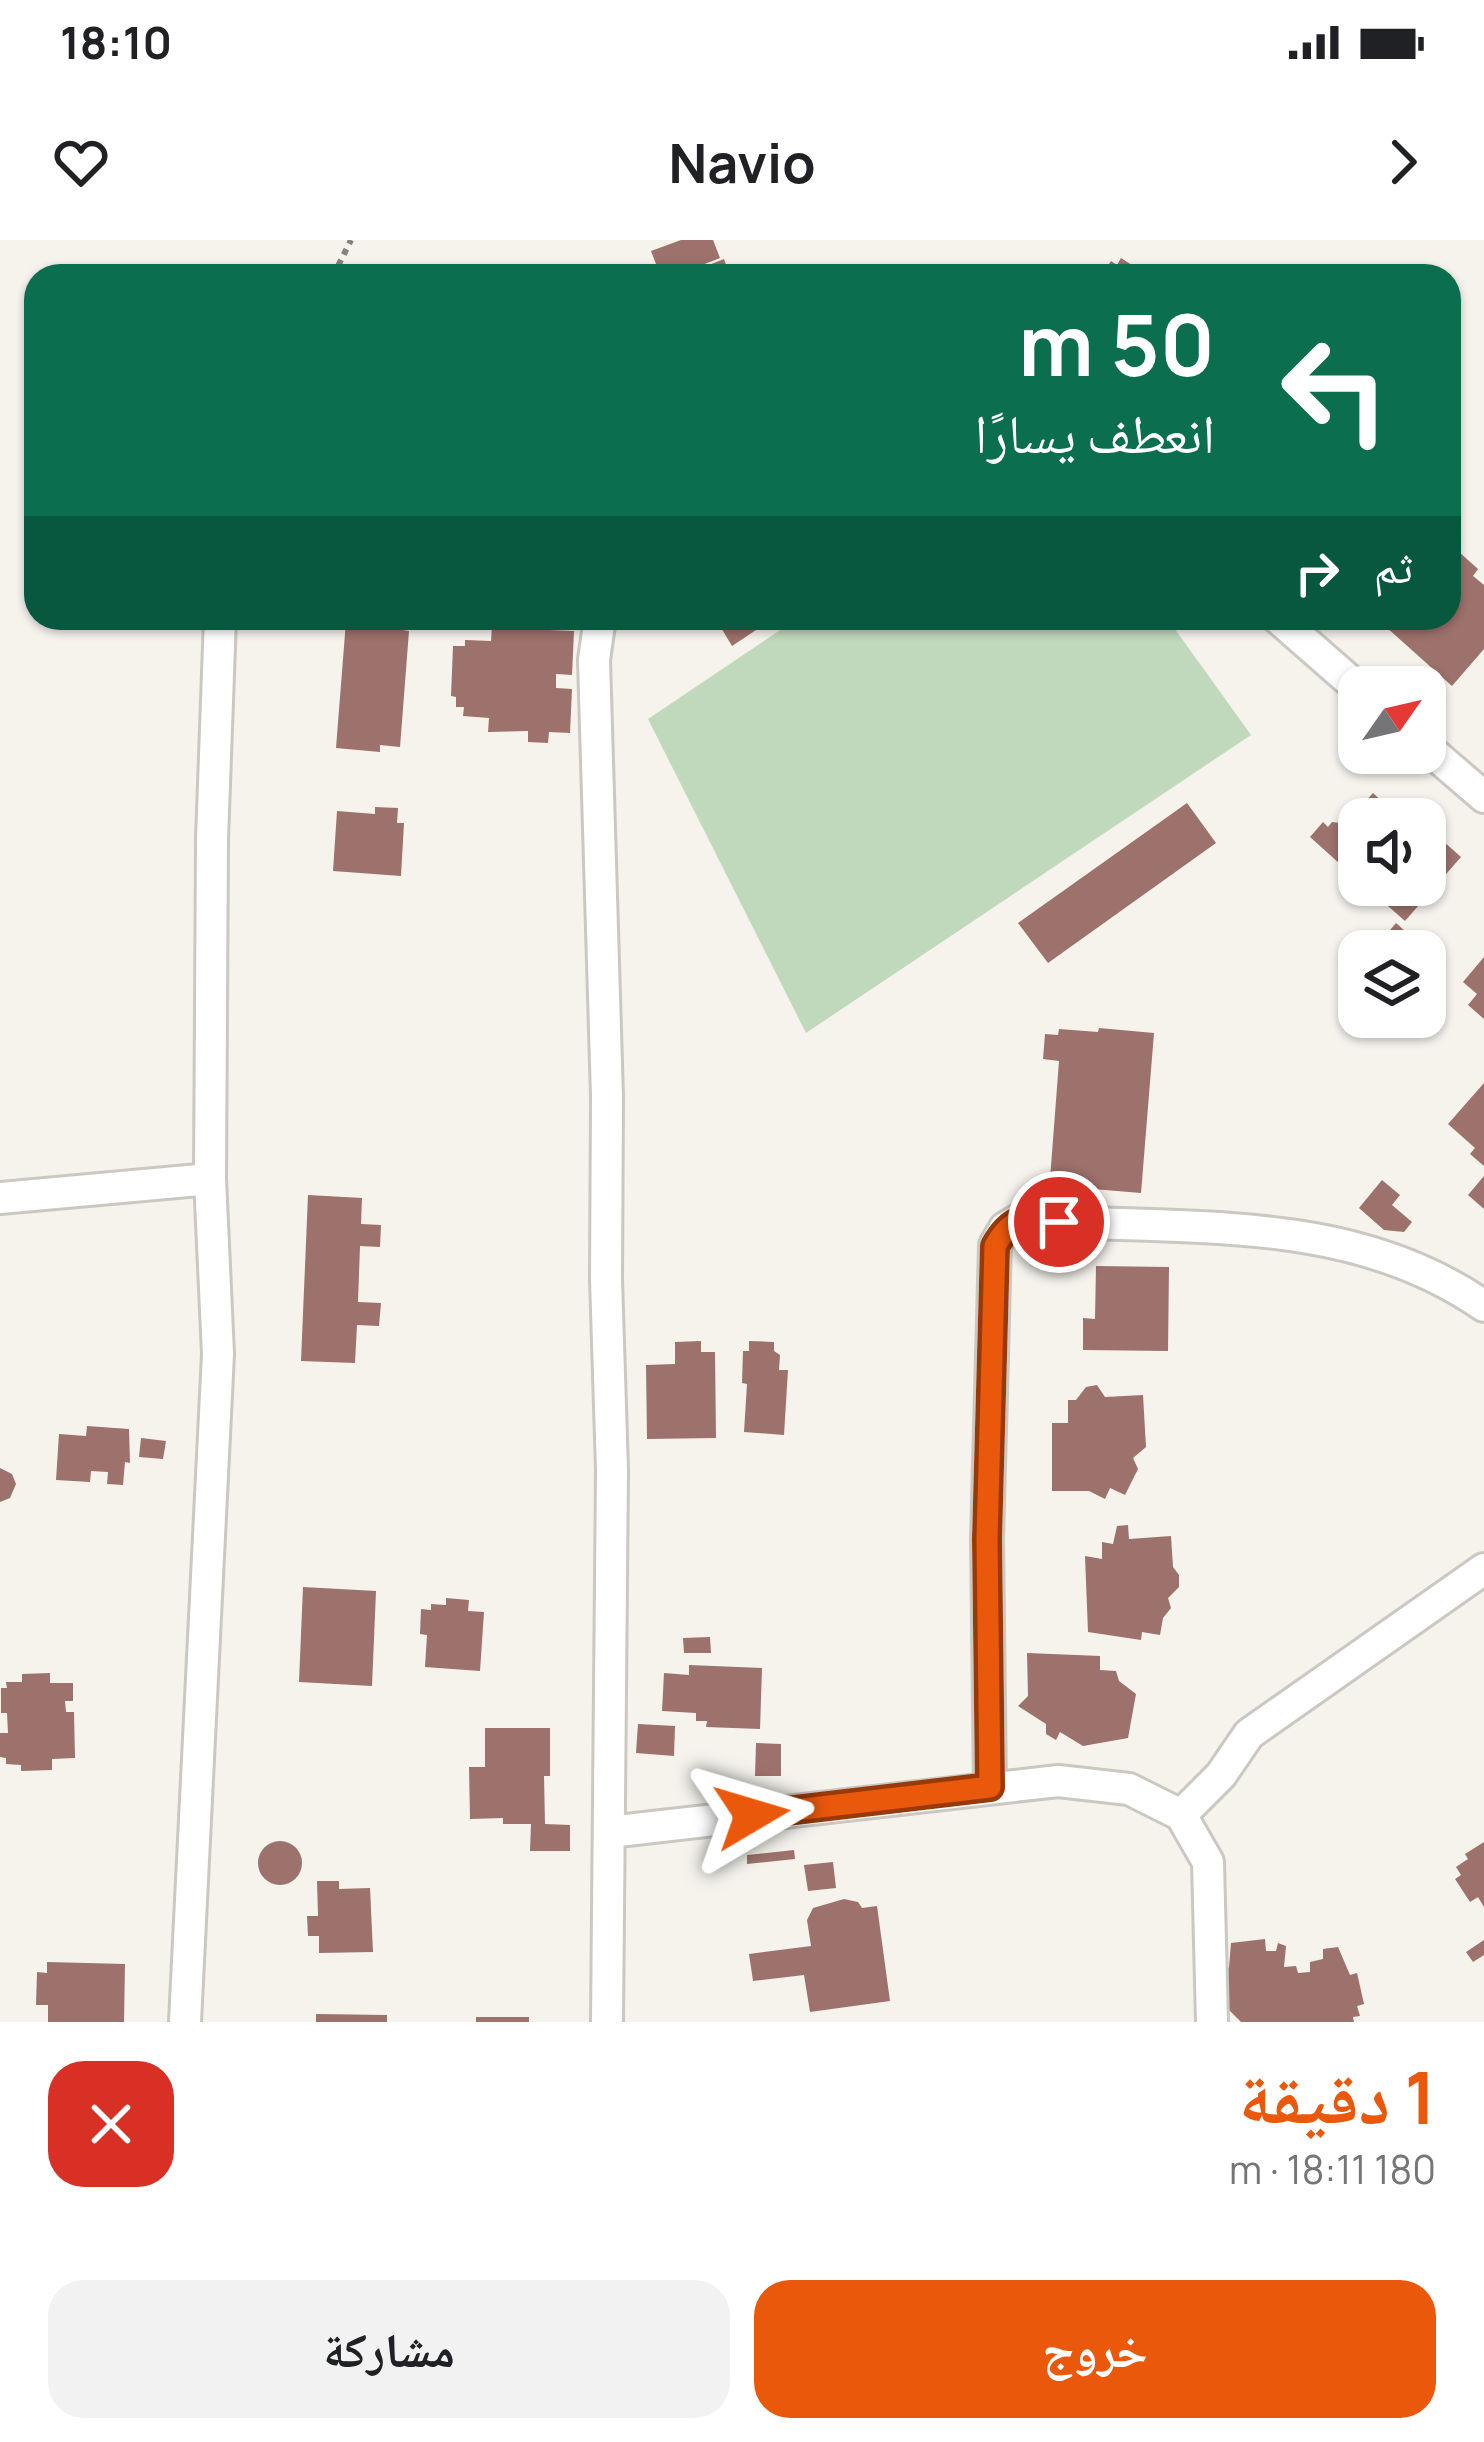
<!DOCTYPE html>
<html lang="ar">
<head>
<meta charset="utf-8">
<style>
  body { margin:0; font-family:Manrope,"Noto Naskh Arabic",sans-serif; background:#f2f2f2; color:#202124; direction:rtl; height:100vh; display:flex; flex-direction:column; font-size:45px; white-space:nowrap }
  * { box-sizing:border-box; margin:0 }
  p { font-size:39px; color:#757577 }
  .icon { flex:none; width:66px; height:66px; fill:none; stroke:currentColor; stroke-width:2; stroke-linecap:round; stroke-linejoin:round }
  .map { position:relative; height:1782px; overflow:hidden; direction:ltr }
  .sheet { display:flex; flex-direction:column; background:#fff; flex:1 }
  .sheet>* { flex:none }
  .hud { position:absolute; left:24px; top:24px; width:1437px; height:366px; border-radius:36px; box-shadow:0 3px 9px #0004; direction:rtl; background:#0b6e4f; color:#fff; overflow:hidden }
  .needle { width:78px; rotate:56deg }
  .tools { position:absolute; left:1338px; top:426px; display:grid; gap:24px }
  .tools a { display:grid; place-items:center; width:108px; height:108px; border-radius:24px; background:#fff; box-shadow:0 3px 9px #0004; font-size:60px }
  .pin { position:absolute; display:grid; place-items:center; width:102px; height:102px; color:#fff; margin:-51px; border:6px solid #fff; border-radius:50%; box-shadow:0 3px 12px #0007 }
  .me { position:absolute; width:132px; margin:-66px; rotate:83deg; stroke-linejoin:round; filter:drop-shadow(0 0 9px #0008) }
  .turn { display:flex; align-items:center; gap:42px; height:252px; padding:0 48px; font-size:54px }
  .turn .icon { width:156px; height:156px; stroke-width:2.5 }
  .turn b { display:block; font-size:84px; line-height:102px }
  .then { display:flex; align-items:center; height:114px; padding:0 48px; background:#0003; gap:24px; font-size:45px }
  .round { display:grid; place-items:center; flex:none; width:126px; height:126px; border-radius:36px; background:#f2f2f2 }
  .head { display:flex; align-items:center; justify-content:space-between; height:204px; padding:0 48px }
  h1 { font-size:72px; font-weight:700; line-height:90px; color:#ea580c }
  .button { display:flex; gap:24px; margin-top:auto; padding:24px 48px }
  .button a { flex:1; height:138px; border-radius:36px; background:#ea580c; color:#fff; font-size:48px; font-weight:700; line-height:138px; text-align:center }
  .button a+a { background:#f2f2f2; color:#202124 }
  .status { display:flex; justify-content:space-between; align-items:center; height:84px; padding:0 60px; background:#fff; direction:ltr }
  .status svg { height:33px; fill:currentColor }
  header { display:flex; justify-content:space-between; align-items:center; height:156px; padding:0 48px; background:#fff; font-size:54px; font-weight:700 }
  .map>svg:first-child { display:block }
  .green { fill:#c0d8bc }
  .building { fill:#9d716c }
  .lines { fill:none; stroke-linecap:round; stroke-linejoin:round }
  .minor-casing { stroke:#cac8c1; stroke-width:36 }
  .path { stroke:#85837f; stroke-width:6; stroke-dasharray:6 6; stroke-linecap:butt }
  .minor { stroke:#fff; stroke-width:30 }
  .route-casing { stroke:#983908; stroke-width:30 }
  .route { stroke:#ea580c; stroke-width:21 }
</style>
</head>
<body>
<div class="status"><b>18:10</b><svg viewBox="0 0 49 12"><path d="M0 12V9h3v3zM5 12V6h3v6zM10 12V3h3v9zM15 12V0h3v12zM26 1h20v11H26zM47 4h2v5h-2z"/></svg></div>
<header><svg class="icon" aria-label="forward" viewBox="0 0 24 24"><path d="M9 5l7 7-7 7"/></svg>Navio<svg class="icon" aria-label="heart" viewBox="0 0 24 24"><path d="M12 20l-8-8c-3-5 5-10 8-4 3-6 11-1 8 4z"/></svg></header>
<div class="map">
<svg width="1484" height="1782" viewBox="0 0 1484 1782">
  <rect width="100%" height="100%" fill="#f5f3ec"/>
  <polygon class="green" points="798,378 1167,378 1251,495 806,793 648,479"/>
  <g class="building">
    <polygon points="681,0 713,0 720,18 674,36 650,36 659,32 651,11"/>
    <polygon points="1121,18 1149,36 1101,36 1111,21 1117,25"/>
    <polygon points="724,19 730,36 681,36"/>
    <polygon points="1449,303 1478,329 1473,336 1484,345 1484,409 1452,446 1376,378 1449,378"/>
    <polygon points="527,378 549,379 548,390 574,391 572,435 556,434 556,448 572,449 570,493 549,492 548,503 528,502 528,491 488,492 489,478 463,476 464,467 456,467 456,457 451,456 453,406 465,406 465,400 491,401 492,386 527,388"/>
    <polygon points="721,378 761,378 765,384 732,406 717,381"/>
    <polygon points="346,381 409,391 400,507 380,505 380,512 336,508"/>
    <polygon points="1373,553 1386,565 1398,564 1398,575 1403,579 1359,579 1359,641 1310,597 1323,582 1328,587 1332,582 1347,584 1348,571 1357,571"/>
    <polygon points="1187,563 1216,603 1048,723 1018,683"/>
    <polygon points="375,567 398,568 397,583 404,583 401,636 333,631 337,571 375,574"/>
    <polygon points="1425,585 1461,617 1405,681 1364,645 1425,645"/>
    <polygon points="1396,683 1416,701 1407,711 1401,711 1385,696"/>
    <polygon points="1484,717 1484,779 1468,765 1477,754 1463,742"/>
    <polygon points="1099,788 1154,793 1141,953 1081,948 1082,941 1050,939 1059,821 1043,819 1045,794 1058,795 1059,789 1098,792"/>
    <polygon points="1484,843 1484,926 1470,914 1475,908 1448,884"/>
    <polygon points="1484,936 1484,969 1468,955"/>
    <polygon points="1382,940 1400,955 1392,965 1412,982 1404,992 1384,990 1359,968"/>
    <polygon points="308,955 362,958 361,984 381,985 380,1007 360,1006 358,1062 381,1063 379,1086 357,1085 355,1123 301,1121"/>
    <polygon points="1096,1026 1169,1027 1168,1111 1083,1110 1083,1078 1095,1079"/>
    <polygon points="701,1101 701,1112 715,1112 716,1198 647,1199 646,1125 675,1124 675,1102"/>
    <polygon points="749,1101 774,1102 774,1111 780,1115 779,1130 788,1130 784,1195 744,1192 747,1144 742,1143 743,1111 749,1111"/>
    <polygon points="1097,1145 1105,1157 1143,1155 1146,1207 1133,1218 1138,1229 1125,1255 1110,1248 1105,1259 1089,1251 1052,1251 1052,1183 1068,1183 1068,1160 1076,1160 1086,1147"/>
    <polygon points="87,1186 129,1189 130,1223 125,1222 123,1245 107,1244 108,1232 91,1231 90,1242 56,1240 59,1194 86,1196"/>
    <polygon points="141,1198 166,1201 163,1219 139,1217"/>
    <polygon points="0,1228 12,1234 16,1244 10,1258 0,1262"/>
    <polygon points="1128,1285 1129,1299 1171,1296 1173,1327 1179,1335 1179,1347 1168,1358 1171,1368 1163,1378 1160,1395 1142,1392 1141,1400 1088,1392 1085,1316 1102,1319 1102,1302 1113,1304 1117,1286"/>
    <polygon points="303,1347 376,1351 372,1446 299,1442"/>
    <polygon points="446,1358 469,1360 468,1371 484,1372 480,1431 425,1427 427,1395 420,1394 421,1369 431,1370 431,1364 446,1365"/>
    <polygon points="710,1397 711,1413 684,1413 683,1398"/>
    <polygon points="1027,1413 1100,1416 1100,1430 1116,1431 1119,1441 1136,1454 1128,1498 1083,1506 1060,1492 1056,1500 1046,1494 1046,1484 1018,1466 1028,1456"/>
    <polygon points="689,1425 762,1428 760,1489 706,1487 707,1481 696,1481 696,1473 662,1471 664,1433 689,1435"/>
    <polygon points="50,1433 50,1443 73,1443 73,1461 65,1461 66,1472 74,1472 75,1518 52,1519 52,1530 21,1531 21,1525 6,1524 6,1518 0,1517 0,1493 8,1493 7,1473 1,1473 1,1448 7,1448 6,1442 22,1442 22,1434"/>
    <polygon points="638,1484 675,1486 674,1516 636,1513"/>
    <polygon points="485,1488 550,1488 550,1536 544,1536 545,1584 570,1585 570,1611 530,1611 531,1584 503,1584 503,1578 470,1579 469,1527 485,1527"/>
    <polygon points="756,1503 781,1504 781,1536 755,1536"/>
    <circle cx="280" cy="1623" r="22"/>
    <polygon points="1484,1602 1484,1667 1478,1657 1470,1662 1455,1639 1461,1635 1456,1627 1468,1619 1465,1614"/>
    <polygon points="794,1610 795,1619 747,1624 747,1615"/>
    <polygon points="833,1622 836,1648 808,1651 804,1625"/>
    <polygon points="317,1641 339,1641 339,1649 370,1648 373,1712 319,1713 319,1696 308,1696 307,1676 318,1676"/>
    <polygon points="844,1659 858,1662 862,1668 877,1666 890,1761 810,1772 804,1735 753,1741 749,1714 811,1706 807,1680 813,1668"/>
    <polygon points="1265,1699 1266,1711 1276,1711 1278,1703 1286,1706 1284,1727 1296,1726 1298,1733 1310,1732 1310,1722 1323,1719 1323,1709 1338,1707 1350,1735 1357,1733 1364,1764 1357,1766 1360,1776 1353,1777 1354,1782 1241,1782 1222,1763 1218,1741 1229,1727 1231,1703"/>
    <polygon points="1484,1700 1484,1715 1473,1722 1466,1712"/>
    <polygon points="47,1722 125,1724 124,1782 48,1782 48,1765 36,1765 37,1732 47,1733"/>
    <polygon points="316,1774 387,1775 387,1782 316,1782"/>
    <rect x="476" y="1777" width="53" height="5"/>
  </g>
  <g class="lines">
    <defs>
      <g id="minor">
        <polyline points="600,378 594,420 607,857 606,1039 612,1230 607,1782"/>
        <polyline points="1278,378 1359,449"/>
        <polyline points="1425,506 1484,557"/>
        <polyline points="0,958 210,939"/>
        <path d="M990,1547L987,1299L995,1005L1005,988L1020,979C1179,992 1346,970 1484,1066"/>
        <polyline points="1181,1575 1221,1535 1249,1494 1484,1329"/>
        <polyline points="609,1592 1058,1541 1129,1549 1181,1575 1208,1622 1212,1782"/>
        <polyline points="185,1782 218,1114 210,939 212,599 220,378"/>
      </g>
    </defs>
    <use href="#minor" class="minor-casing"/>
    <polyline class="path" points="333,36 351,0"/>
    <use href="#minor" class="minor"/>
  </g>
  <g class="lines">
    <defs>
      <path id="route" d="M752,1575L990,1547L987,1299L995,1006C1014,973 1026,980 1059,982"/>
    </defs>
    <use href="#route" class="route-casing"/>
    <use href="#route" class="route"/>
  </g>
</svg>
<div class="tools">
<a><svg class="needle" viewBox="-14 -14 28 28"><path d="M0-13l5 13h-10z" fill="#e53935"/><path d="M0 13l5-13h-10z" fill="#757577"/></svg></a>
<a><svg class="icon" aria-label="sound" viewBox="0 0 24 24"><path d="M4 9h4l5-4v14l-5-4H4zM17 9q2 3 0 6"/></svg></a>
<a><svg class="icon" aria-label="layers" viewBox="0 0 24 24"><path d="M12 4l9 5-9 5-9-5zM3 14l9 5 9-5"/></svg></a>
</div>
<div class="pin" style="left:1059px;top:982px;background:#d93025"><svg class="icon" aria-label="arrive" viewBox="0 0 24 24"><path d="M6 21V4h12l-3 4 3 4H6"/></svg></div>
<svg class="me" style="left:752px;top:1575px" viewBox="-20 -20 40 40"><path d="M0-17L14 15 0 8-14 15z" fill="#ea580c" stroke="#fff" stroke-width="4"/></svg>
<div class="hud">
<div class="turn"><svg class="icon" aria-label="left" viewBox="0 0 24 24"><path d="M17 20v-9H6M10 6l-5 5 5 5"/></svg><div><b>50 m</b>انعطف يسارًا</div></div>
<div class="then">ثم<svg class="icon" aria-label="right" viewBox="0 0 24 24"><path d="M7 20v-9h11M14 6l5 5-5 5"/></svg></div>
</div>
</div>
<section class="sheet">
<div class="head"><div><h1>1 دقيقة</h1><p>180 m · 18:11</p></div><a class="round" style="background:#d93025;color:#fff"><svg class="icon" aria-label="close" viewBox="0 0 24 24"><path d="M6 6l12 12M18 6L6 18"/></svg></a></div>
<div class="button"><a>خروج</a><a>مشاركة</a></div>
</section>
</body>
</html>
